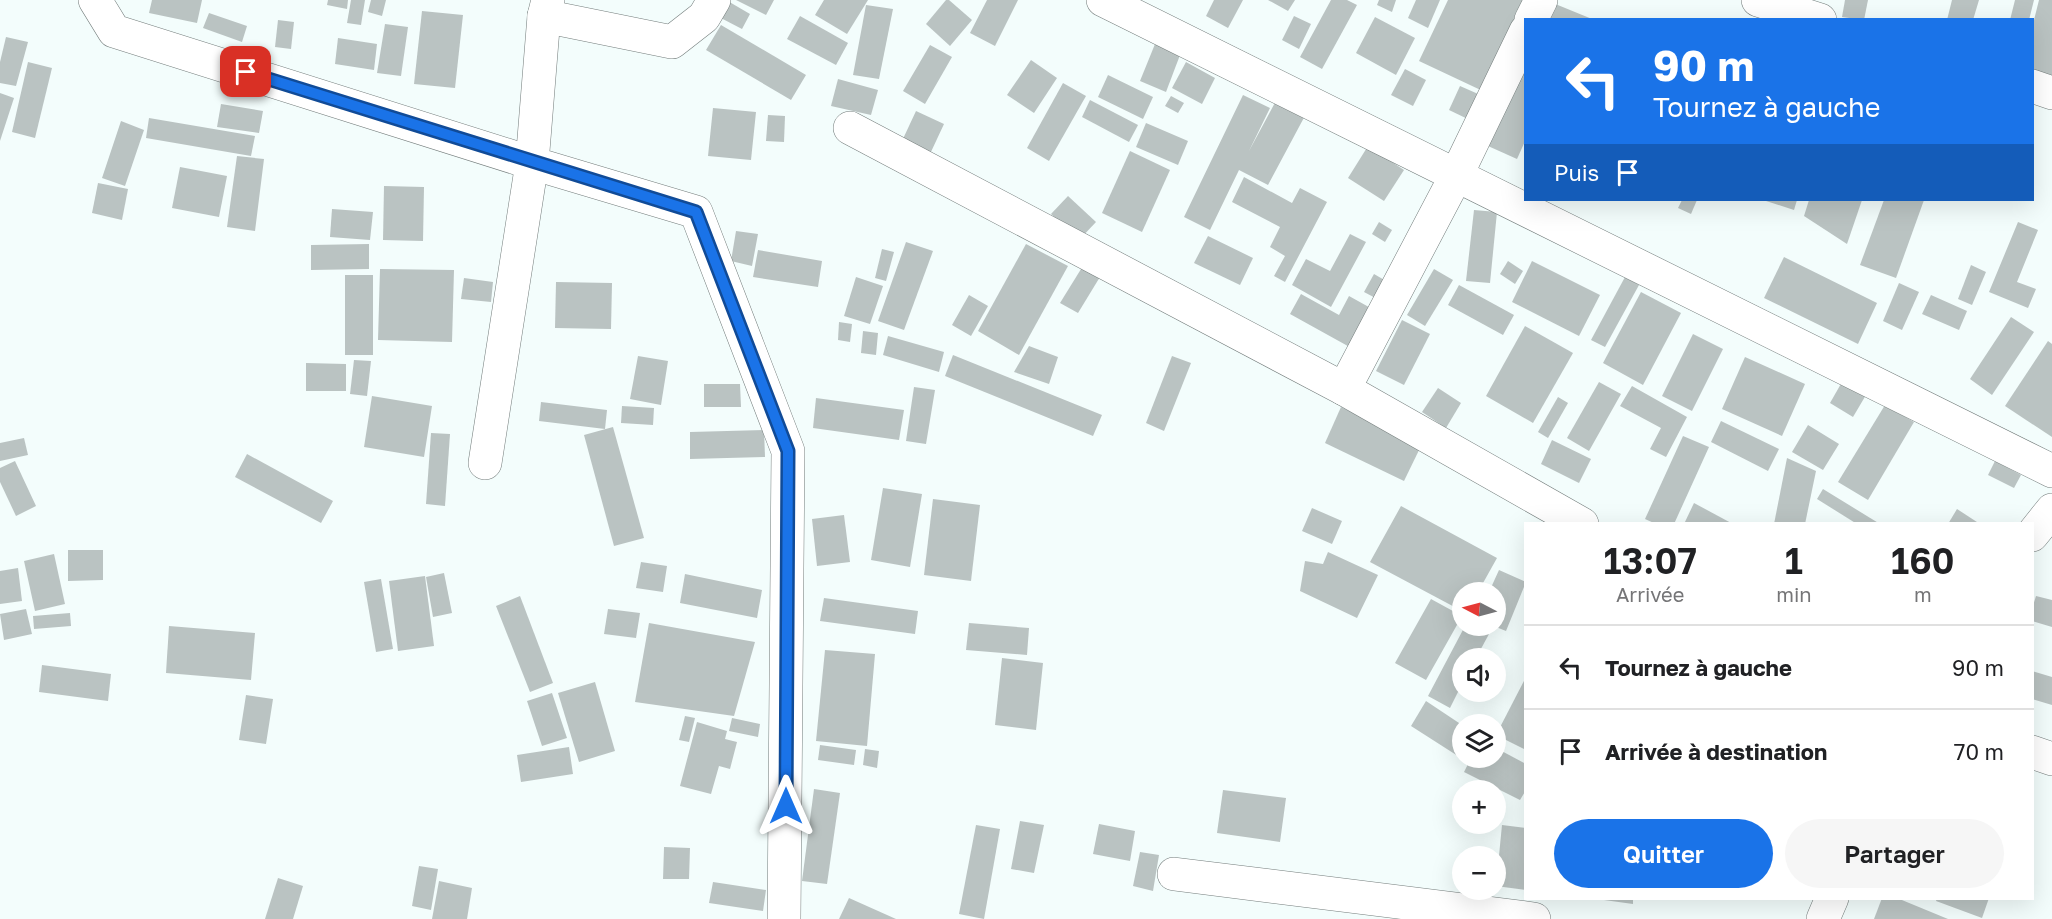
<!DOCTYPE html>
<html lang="fr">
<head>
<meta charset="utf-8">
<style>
  body { margin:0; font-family:"Golos Text",sans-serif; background:#f6f6f6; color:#202124; height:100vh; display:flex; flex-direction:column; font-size:22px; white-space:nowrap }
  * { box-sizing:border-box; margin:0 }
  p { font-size:20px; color:#757577 }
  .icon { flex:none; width:33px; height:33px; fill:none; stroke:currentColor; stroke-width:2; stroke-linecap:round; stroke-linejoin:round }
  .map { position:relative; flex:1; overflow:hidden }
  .sheet { position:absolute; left:1524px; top:522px; width:510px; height:378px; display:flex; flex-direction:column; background:#fff; border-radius:0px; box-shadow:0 6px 24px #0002 }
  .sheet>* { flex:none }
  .top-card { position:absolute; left:1524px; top:18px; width:510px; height:183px; border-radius:0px; box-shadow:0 6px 24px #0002; background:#1a73e8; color:#fff; overflow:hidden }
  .needle { width:39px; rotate:276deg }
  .tools { position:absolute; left:1452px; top:582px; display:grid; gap:12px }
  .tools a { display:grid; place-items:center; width:54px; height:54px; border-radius:50%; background:#fff; box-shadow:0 6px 24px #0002; font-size:30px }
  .pin { position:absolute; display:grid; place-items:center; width:51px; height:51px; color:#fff; margin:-26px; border-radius:12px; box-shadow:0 3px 9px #0006 }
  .me { position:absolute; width:66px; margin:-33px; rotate:0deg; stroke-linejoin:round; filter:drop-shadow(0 0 4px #0008) }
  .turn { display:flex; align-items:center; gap:21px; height:126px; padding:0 30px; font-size:27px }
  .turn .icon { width:78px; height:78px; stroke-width:2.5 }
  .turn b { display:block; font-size:42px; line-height:51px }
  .then { display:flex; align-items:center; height:57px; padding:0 30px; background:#0003; gap:12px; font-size:22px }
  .eta { display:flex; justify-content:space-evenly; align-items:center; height:102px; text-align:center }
  .eta b { font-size:36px; font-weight:600; line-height:42px }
  .primary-button { display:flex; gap:12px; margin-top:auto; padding:12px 30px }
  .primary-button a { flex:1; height:69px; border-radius:36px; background:#1a73e8; color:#fff; font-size:24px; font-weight:600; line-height:69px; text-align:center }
  .primary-button a+a { background:#f6f6f6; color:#202124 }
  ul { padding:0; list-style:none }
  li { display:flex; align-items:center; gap:18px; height:84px; padding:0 30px; border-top:2px solid #e0e0e0 }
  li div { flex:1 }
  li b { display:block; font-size:22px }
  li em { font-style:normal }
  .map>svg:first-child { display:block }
  .building { fill:#bac3c2 }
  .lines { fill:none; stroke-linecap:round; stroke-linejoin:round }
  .minor-casing { stroke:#747d7c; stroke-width:34 }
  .minor { stroke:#fff; stroke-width:33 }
  .route-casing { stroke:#114b97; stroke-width:15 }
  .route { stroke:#1a73e8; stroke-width:10 }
</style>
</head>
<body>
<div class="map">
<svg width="2052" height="919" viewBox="0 0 2052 919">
  <rect width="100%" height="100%" fill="#f3fdfc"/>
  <g class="building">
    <polygon points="152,0 202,0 197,23 149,13"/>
    <polygon points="328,0 348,0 347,9 327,5"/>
    <polygon points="351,0 365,0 361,25 347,23"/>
    <polygon points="371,0 386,0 382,16 368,12"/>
    <polygon points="726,0 750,14 742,29 717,16"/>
    <polygon points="736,0 774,0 766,15"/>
    <polygon points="824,0 868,0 847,34 815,15"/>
    <polygon points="946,0 949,0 972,20 950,46 926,24"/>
    <polygon points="987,0 1018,0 995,46 970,33"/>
    <polygon points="1214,0 1243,0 1228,28 1206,16"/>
    <polygon points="1268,0 1295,0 1288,11"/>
    <polygon points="1331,0 1347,0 1357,5 1322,69 1300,57"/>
    <polygon points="1379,0 1396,0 1392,12 1377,5"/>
    <polygon points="1416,0 1440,0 1428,28 1408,18"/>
    <polygon points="1448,0 1531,0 1487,93 1419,61"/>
    <polygon points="1845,0 1868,0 1864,20 1842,17"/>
    <polygon points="1952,0 1979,0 1973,20 1947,20"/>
    <polygon points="2015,0 2034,0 2029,20 2010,20"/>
    <polygon points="2039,0 2052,0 2052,83 2032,78 2032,28"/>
    <polygon points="1548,1 1592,19 1592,20 1541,20"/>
    <polygon points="866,5 893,9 879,79 853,75"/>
    <polygon points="422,11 463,15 455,88 414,84"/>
    <polygon points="209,13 247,26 242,42 203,28"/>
    <polygon points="800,16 848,43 836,65 787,39"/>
    <polygon points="1294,16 1311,24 1299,49 1282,40"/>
    <polygon points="1375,17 1415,38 1396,75 1356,53"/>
    <polygon points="278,20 294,22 291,49 275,47"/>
    <polygon points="385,24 408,27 401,76 377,73"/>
    <polygon points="721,25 806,75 791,100 706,50"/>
    <polygon points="6,37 28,42 16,86 0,83 0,62"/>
    <polygon points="338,38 377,44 374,70 335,64"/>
    <polygon points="1155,44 1180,55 1166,92 1140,81"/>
    <polygon points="930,45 952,57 925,104 903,91"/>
    <polygon points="1525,56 1526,139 1517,159 1488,146"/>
    <polygon points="1031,60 1057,78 1034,113 1007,95"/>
    <polygon points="28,62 52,68 35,138 12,132"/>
    <polygon points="1186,62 1215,78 1202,104 1172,88"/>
    <polygon points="1405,69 1426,80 1413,106 1391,95"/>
    <polygon points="1108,75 1153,97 1143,119 1098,97"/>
    <polygon points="838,79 878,90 871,115 831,106"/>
    <polygon points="1063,83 1086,96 1049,161 1027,148"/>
    <polygon points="1460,86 1485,97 1474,122 1449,110"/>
    <polygon points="0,93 14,98 0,141"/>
    <polygon points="1243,95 1270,108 1249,151 1278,97 1307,112 1268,185 1239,170 1210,230 1184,217"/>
    <polygon points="1171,96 1184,103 1178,113 1165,106"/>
    <polygon points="1090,100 1138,125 1129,142 1082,117"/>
    <polygon points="221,104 263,111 259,133 217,127"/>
    <polygon points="713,108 756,112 751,160 708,156"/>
    <polygon points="916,111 944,124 930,154 902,141"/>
    <polygon points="768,115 785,116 784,142 766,141"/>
    <polygon points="149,118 255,136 251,156 146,138"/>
    <polygon points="121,121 144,130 125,186 102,178"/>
    <polygon points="1146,123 1188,141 1178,165 1136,147"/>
    <polygon points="1368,146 1404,170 1384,201 1348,178"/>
    <polygon points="1130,151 1170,170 1142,232 1102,213"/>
    <polygon points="237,156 264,159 255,231 227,227"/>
    <polygon points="180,167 227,176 219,217 172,208"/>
    <polygon points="1244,177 1292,203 1300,188 1327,202 1285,282 1274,276 1285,256 1270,247 1280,227 1232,202"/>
    <polygon points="98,183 128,189 122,220 92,213"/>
    <polygon points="384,186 424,187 423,241 383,240"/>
    <polygon points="1068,196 1096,222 1079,240 1051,214"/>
    <polygon points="1682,200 1697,200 1691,214 1678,208"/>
    <polygon points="1763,200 1797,200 1794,210"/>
    <polygon points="1809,200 1862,200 1847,244 1804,216"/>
    <polygon points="1884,200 1924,200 1896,278 1860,265"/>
    <polygon points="332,209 373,212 370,240 330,237"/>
    <polygon points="1474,210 1497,212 1490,283 1466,281"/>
    <polygon points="1379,222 1392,230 1385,242 1372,234"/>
    <polygon points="2018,222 2038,230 2017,282 2036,289 2028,308 1989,292"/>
    <polygon points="736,231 758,234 752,266 731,261"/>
    <polygon points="1350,234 1366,242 1331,307 1292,285 1306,259 1330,271"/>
    <polygon points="1208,236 1253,258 1240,285 1194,263"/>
    <polygon points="906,242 933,251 904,330 878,321"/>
    <polygon points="369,244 369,269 311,270 311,245"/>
    <polygon points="1026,244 1068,266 1019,355 978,331"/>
    <polygon points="882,249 894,252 886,281 875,278"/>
    <polygon points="758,250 822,261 818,287 753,277"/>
    <polygon points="1784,257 1877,303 1858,344 1764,298"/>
    <polygon points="1086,261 1103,272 1078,313 1060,303"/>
    <polygon points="1508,261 1523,271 1515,284 1500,274"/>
    <polygon points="1532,261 1600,295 1579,336 1512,302"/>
    <polygon points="1971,265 1986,272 1972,305 1958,299"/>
    <polygon points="380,269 454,270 452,342 378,340"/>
    <polygon points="1434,269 1453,280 1425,326 1407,315"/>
    <polygon points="1374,274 1393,285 1383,302 1364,292"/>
    <rect x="345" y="275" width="28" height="80"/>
    <polygon points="856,277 883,286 870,324 844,316"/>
    <polygon points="1625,277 1639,285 1605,347 1591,340"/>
    <polygon points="464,278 493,282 491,302 461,299"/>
    <polygon points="556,282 612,283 611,329 555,328"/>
    <polygon points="1899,283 1919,292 1902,330 1883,321"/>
    <polygon points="1459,285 1514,315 1503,335 1448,305"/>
    <polygon points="1641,292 1681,313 1643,385 1603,363"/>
    <polygon points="1301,294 1339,315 1349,296 1376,311 1355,350 1290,314"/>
    <polygon points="969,295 988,306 971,336 952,325"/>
    <polygon points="1931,295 1967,311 1959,330 1922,314"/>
    <polygon points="2011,317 2034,332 1992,395 1970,379"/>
    <polygon points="1402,320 1430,334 1404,385 1376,371"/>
    <polygon points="839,322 852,324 850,342 838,340"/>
    <polygon points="1525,326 1573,353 1533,423 1486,396"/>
    <polygon points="863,331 878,333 876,355 861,353"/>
    <polygon points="1693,334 1723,349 1692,411 1662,396"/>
    <polygon points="888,336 944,352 939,372 883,355"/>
    <polygon points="2048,341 2052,344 2052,437 2005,406"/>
    <polygon points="1029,346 1058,357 1049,384 1014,372"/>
    <polygon points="953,355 1102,415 1093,436 945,376"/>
    <polygon points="638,356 668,361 661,405 630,399"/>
    <polygon points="1172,356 1191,363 1164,431 1146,423"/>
    <polygon points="1745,357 1805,384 1782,436 1722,409"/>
    <polygon points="354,360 371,361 367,396 350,394"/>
    <polygon points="306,363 346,364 346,391 306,391"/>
    <polygon points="1599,382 1621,394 1589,451 1567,438"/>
    <polygon points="1842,382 1866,395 1853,417 1830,403"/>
    <polygon points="704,384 740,384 741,407 704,407"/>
    <polygon points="1632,386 1687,417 1666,457 1650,449 1661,428 1620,406"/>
    <polygon points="914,387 935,390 926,444 906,441"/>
    <polygon points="1438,388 1461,403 1446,428 1422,412"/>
    <polygon points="372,396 432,406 424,457 364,447"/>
    <polygon points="1558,397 1568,403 1548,438 1538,432"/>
    <polygon points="816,398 904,410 899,440 813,428"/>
    <polygon points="541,402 607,410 605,429 539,421"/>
    <polygon points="1885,405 1914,422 1868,500 1838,482"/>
    <polygon points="622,406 654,408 653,425 621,423"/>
    <polygon points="1341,407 1421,446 1404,481 1325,443"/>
    <polygon points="1721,421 1779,449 1768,471 1711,442"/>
    <polygon points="1808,425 1839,444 1823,470 1792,452"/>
    <polygon points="613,427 644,538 614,546 584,435"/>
    <polygon points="764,430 765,457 690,459 690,432"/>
    <polygon points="431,433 450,434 445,506 426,504"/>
    <polygon points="1683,436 1709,447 1674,524 1656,524 1645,519"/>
    <polygon points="24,438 28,455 0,461 0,443"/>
    <polygon points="1552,440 1591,459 1579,483 1541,464"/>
    <polygon points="247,454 333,501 321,523 235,477"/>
    <polygon points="1787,458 1816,471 1805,524 1774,524"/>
    <polygon points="15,461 36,506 16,516 0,482 0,468"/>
    <polygon points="1995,461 2021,475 2014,488 1988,475"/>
    <polygon points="883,488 922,494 910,567 871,560"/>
    <polygon points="1823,489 1880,524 1857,524 1817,499"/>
    <polygon points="933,499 980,505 971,581 924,575"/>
    <polygon points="1694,503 1733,524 1684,524"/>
    <polygon points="1401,506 1497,558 1478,592 1462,592 1462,611 1370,562"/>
    <polygon points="1312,508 1342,521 1332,544 1302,531"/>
    <polygon points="1957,509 1980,524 1948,524"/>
    <polygon points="844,515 850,562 817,566 812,519"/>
    <polygon points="68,550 103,550 103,580 68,581"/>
    <polygon points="1328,552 1378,575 1357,618 1300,591 1305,561 1323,564"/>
    <polygon points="54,554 65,604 35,611 24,561"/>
    <polygon points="641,562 667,566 663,592 636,588"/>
    <polygon points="18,568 22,601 0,604 0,571"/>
    <polygon points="1499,570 1526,582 1506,631 1496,627 1496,592 1489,592"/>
    <polygon points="444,573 452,613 433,617 426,577"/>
    <polygon points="685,574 762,590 757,618 680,603"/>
    <polygon points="425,576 434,646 398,651 389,581"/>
    <polygon points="381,579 393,649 376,652 364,582"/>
    <polygon points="520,596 553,683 530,692 496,606"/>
    <polygon points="2036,596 2052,600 2052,627 2032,621 2032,609"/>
    <polygon points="824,598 918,611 915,634 820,621"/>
    <polygon points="1431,599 1462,616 1426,680 1395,663"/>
    <polygon points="26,609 32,634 4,640 0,614"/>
    <polygon points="608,609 640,613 636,638 604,634"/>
    <polygon points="70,613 71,626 34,629 33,616"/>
    <polygon points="649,623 755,642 734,716 635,702"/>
    <polygon points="969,623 1029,628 1027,655 966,650"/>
    <polygon points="169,626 255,633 251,680 166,673"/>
    <polygon points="1465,626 1473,626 1489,634 1476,658 1462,658 1462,684 1450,708 1428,696"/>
    <polygon points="825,650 875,654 867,746 816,741"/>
    <polygon points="1002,658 1043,663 1036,730 995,725"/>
    <polygon points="42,665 111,674 108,701 39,692"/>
    <polygon points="2032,671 2052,677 2052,705 2032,699"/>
    <polygon points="1526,677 1526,750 1496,735"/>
    <polygon points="595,682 615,751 579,762 558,693"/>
    <polygon points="552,693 567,738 542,746 527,701"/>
    <polygon points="246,695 273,699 266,744 239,740"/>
    <polygon points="1426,701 1462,725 1462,755 1461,758 1411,726"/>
    <polygon points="685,716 695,718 689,742 679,740"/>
    <polygon points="732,718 760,724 758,737 729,731"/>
    <polygon points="697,722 727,731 725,739 737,742 730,769 719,766 711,794 680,786"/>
    <polygon points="820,745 856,750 854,765 818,760"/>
    <polygon points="569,747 573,774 521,782 517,755"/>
    <polygon points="1496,748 1526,764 1526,790 1520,800 1464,772 1471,758 1496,758"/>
    <polygon points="865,749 879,751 877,768 863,765"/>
    <polygon points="814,789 840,793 827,884 802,881"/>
    <polygon points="1223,790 1286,798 1280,842 1217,833"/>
    <polygon points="1020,821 1044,825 1034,873 1011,869"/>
    <polygon points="1099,824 1135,831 1130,861 1093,854"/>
    <polygon points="976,825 1000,829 984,919 959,914"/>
    <polygon points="1502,825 1526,828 1526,890 1496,886"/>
    <polygon points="664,847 690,848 689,879 663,879"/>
    <polygon points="1140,852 1159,855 1153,891 1133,886"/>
    <polygon points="419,866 438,869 431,910 412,906"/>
    <polygon points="278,878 303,886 293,919 265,919"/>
    <polygon points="439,881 472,888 467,919 432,919"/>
    <polygon points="713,882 766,890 763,911 709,903"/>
    <polygon points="849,898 896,919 839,919"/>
    <polygon points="1604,898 1633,898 1633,904 1604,900"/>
    <polygon points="1882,898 1897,898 1948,919 1874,919"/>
    <polygon points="1937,898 1989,898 1982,918 1936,901"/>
  </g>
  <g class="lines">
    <defs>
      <g id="minor">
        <polyline points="95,0 114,31 532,163 485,463"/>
        <polyline points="548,0 544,16 532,163 696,212 788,451 784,919"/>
        <polyline points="1103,0 2052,471"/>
        <polyline points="1758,0 1820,20"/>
        <polyline points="544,16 672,42 704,17 714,0"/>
        <polyline points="1531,20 1541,0"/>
        <polyline points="2032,86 2052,93"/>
        <polyline points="850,128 1344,389 1582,524"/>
        <polyline points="1344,389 1456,176 1526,31"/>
        <polyline points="2032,535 2052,510"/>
        <polyline points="2032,752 2052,759"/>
        <polyline points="1174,874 1534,919"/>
        <polyline points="1823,919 1832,898"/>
      </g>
    </defs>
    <use href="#minor" class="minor-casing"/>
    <use href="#minor" class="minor"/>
  </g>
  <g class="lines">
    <defs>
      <polyline id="route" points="246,72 696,212 788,451 786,806"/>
    </defs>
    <use href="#route" class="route-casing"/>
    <use href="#route" class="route"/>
  </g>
</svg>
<div class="tools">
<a><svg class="needle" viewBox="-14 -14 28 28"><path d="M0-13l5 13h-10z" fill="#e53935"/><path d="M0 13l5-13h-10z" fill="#757577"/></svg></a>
<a><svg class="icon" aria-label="sound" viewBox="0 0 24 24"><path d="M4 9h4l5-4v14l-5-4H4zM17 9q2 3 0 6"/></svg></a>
<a><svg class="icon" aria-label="layers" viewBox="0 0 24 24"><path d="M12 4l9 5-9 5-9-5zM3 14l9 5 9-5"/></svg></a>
<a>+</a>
<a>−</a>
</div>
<div class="pin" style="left:246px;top:72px;background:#d93025"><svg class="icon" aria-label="arrive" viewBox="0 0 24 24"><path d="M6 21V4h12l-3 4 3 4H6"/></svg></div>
<svg class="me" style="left:786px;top:806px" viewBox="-20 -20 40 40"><path d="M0-17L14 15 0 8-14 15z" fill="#1a73e8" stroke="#fff" stroke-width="4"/></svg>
<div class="top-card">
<div class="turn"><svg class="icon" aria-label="left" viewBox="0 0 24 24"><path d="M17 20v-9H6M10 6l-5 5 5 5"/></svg><div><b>90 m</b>Tournez à gauche</div></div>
<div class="then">Puis<svg class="icon" aria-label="arrive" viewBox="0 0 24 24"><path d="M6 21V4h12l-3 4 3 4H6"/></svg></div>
</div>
<section class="sheet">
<div class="eta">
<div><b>13:07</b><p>Arrivée</p></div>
<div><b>1</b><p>min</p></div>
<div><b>160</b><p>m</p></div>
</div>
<ul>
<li><svg class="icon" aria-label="left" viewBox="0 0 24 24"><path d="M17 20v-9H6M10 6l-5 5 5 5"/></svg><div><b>Tournez à gauche</b></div><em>90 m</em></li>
<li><svg class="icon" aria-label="arrive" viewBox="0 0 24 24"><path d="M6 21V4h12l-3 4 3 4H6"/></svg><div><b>Arrivée à destination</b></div><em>70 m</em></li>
</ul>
<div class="primary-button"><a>Quitter</a><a>Partager</a></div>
</section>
</div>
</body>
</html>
